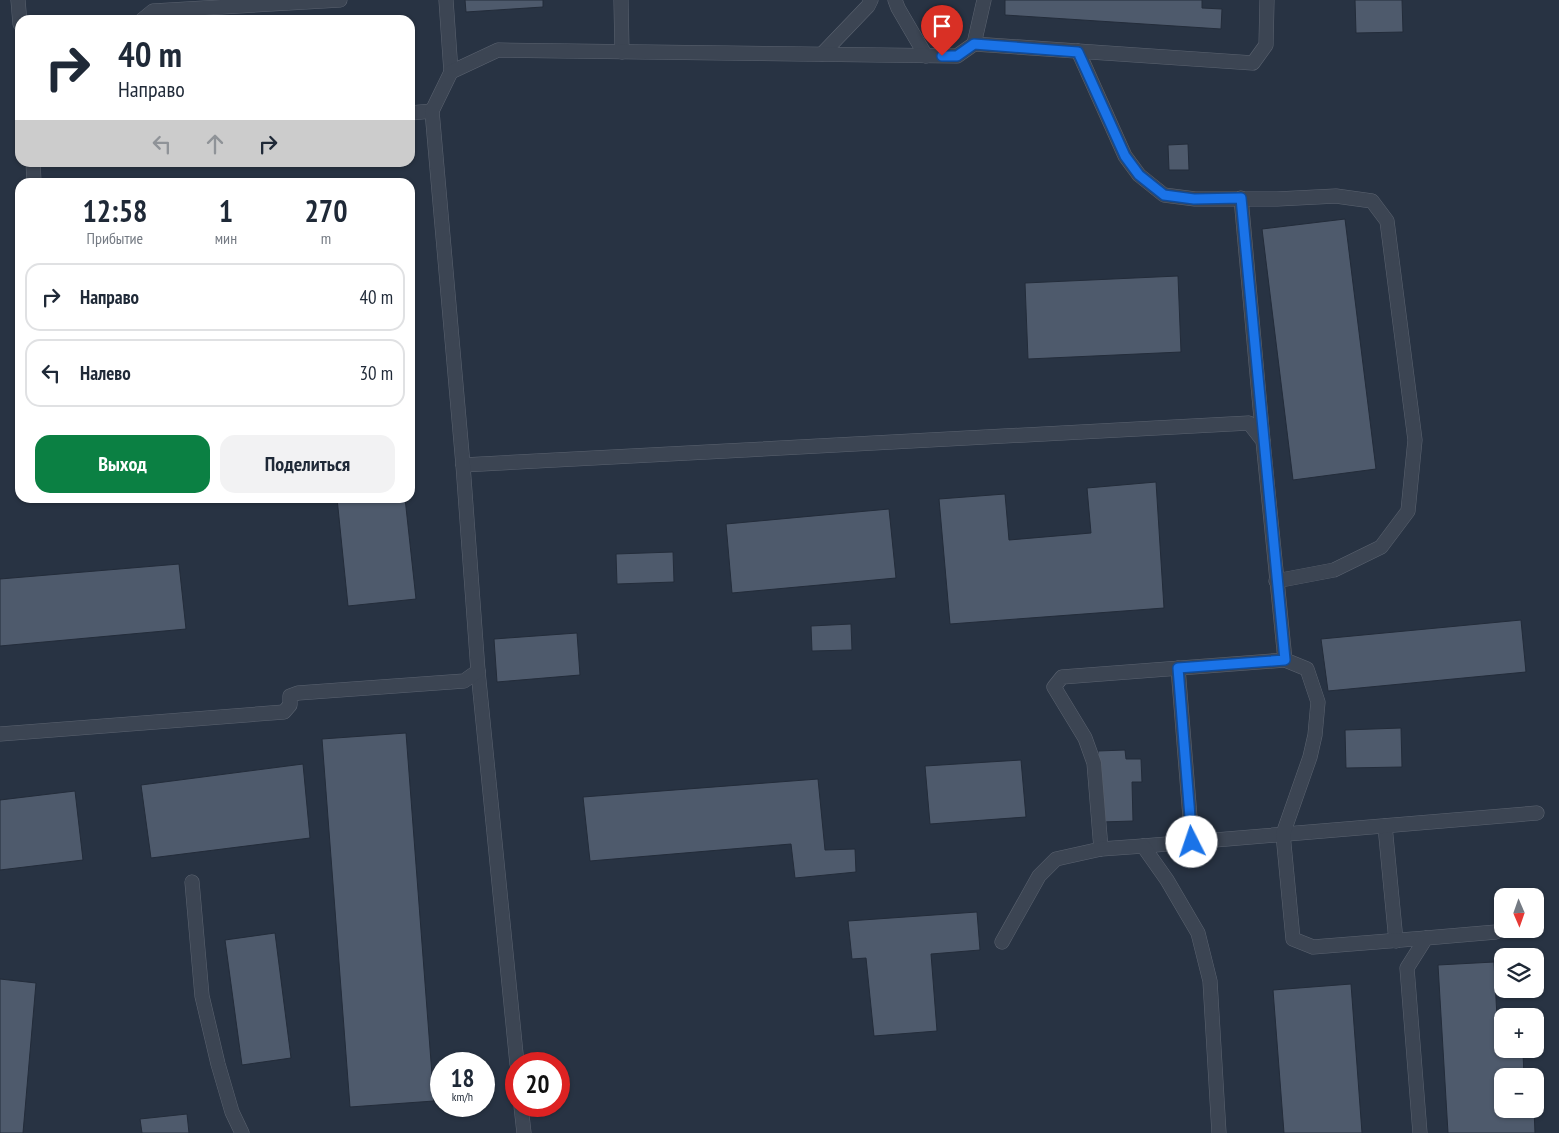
<!DOCTYPE html>
<html lang="ru">
<head>
<meta charset="utf-8">
<style>
  body { margin:0; font-family:"PT Sans Narrow",sans-serif; background:#f2f2f3; color:#1f2937; height:100vh; display:flex; flex-direction:column; font-size:19px; white-space:nowrap }
  * { box-sizing:border-box; margin:0 }
  p { font-size:16px; color:#747a83 }
  .icon { flex:none; width:28px; height:28px; fill:none; stroke:currentColor; stroke-width:2; stroke-linecap:round; stroke-linejoin:round }
  .map { position:relative; flex:1; overflow:hidden }
  .details { position:absolute; left:15px; top:178px; width:400px; height:325px; display:flex; flex-direction:column; background:#fff; border-radius:15px; box-shadow:0 1px 4px #0004 }
  .details>* { flex:none }
  .top-card { position:absolute; left:15px; top:15px; width:400px; height:152px; border-radius:15px; box-shadow:0 1px 4px #0004; background:#fff; color:#1f2937; overflow:hidden }
  .needle { width:32px; rotate:178deg }
  .tools { position:absolute; left:1494px; top:888px; display:grid; gap:10px }
  .tools a { display:grid; place-items:center; width:50px; height:50px; border-radius:10px; background:#fff; box-shadow:0 1px 4px #0004; font-size:25px }
  .speed { position:absolute; left:430px; top:1052px; display:flex; gap:10px; font-size:25px; font-weight:700; text-align:center }
  .speed>* { display:grid; place-content:center; width:65px; height:65px; border-radius:50%; background:#fff; box-shadow:0 1px 4px #0004; line-height:1 }
  .speed small { font-size:12px; font-weight:400 }
  .speed .limit { border:8px solid #d22; background:#fff; color:#111 }
  .pin { position:absolute; display:grid; place-items:center; width:42px; height:42px; color:#fff; margin:-51px -21px; border-radius:50% 50% 50% 0; rotate:-45deg; box-shadow:0 0 5px #0007 }
  .pin .icon { rotate:45deg }
  .me { position:absolute; width:55px; margin:-28px; rotate:356deg; stroke-linejoin:round; filter:drop-shadow(0 0 4px #0008) }
  .turn { display:flex; align-items:center; gap:18px; height:105px; padding:0 20px; font-size:22px }
  .turn .icon { width:65px; height:65px; stroke-width:2.5 }
  .turn b { display:block; font-size:35px; line-height:42px }
  .lanes { display:flex; align-items:center; height:48px; padding:0 20px; background:#0003; justify-content:center; gap:25px; direction:ltr }
  .lanes .off { opacity:.35 }
  .eta { display:flex; justify-content:space-evenly; align-items:center; height:85px; text-align:center }
  .eta b { font-size:30px; font-weight:600; line-height:35px }
  .button { display:flex; gap:10px; margin-top:auto; padding:10px 20px }
  .button a { flex:1; height:58px; border-radius:15px; background:#0b8043; color:#fff; font-size:20px; font-weight:600; line-height:58px; text-align:center }
  .button a+a { background:#f2f2f3; color:#1f2937 }
  ul { padding:0; list-style:none }
  li { display:flex; align-items:center; gap:15px; height:68px; margin:0 10px 8px; padding:0 10px; border:2px solid #e0e1e3; border-radius:15px }
  li div { flex:1 }
  li b { display:block; font-size:19px }
  li em { font-style:normal }
  .map>svg:first-child { display:block }
  .building { fill:#4e5a6c; stroke:#232c3a }
  .lines { fill:none; stroke-linecap:round; stroke-linejoin:round }
  .service-casing { stroke:#5b6370; stroke-width:15 }
  .service { stroke:#3c4553; stroke-width:14 }
  .route-casing { stroke:#114b97; stroke-width:12 }
  .route { stroke:#1a73e8; stroke-width:9 }
</style>
</head>
<body>
<div class="map">
<svg width="1559" height="1133" viewBox="0 0 1559 1133">
  <rect width="100%" height="100%" fill="#283343"/>
  <g class="building">
    <polygon points="465,0 543,0 543,7 466,12"/>
    <polygon points="1005,0 1202,0 1202,8 1222,9 1221,29 1005,15"/>
    <polygon points="1355,0 1402,0 1403,32 1356,33"/>
    <polygon points="1188,144 1189,170 1169,170 1168,145"/>
    <polygon points="1345,219 1376,469 1293,480 1262,229"/>
    <polygon points="1178,276 1181,352 1028,359 1025,283"/>
    <polygon points="1156,482 1164,608 950,624 939,499 1005,494 1009,540 1091,533 1087,488"/>
    <polygon points="337,498 405,498 416,599 348,606"/>
    <polygon points="889,509 896,578 732,593 726,524"/>
    <polygon points="673,552 674,582 617,584 616,554"/>
    <polygon points="179,564 186,629 0,646 0,579"/>
    <polygon points="1521,620 1526,672 1328,691 1321,639"/>
    <polygon points="851,624 852,650 812,651 811,626"/>
    <polygon points="577,633 580,675 497,682 494,639"/>
    <polygon points="1401,728 1402,767 1346,768 1345,730"/>
    <polygon points="406,733 434,1101 350,1107 322,739"/>
    <polygon points="1125,750 1126,759 1141,759 1142,782 1132,782 1133,821 1101,822 1098,751"/>
    <polygon points="1021,760 1026,817 930,824 925,766"/>
    <polygon points="303,764 310,838 151,858 141,785"/>
    <polygon points="818,779 825,850 855,849 856,872 795,878 791,844 590,861 583,797"/>
    <polygon points="75,791 83,860 0,870 0,800"/>
    <polygon points="977,912 980,950 931,954 937,1031 874,1036 866,958 852,959 848,921"/>
    <polygon points="275,933 291,1058 242,1065 225,940"/>
    <polygon points="1494,962 1499,1054 1523,1053 1524,1076 1502,1076 1502,1109 1534,1109 1535,1133 1448,1133 1438,965"/>
    <polygon points="0,979 36,983 23,1133 0,1133"/>
    <polygon points="1351,984 1362,1133 1284,1133 1273,990"/>
    <polygon points="187,1114 189,1133 142,1133 140,1119"/>
  </g>
  <g class="lines">
    <defs>
      <g id="service">
        <polyline points="18,0 20,24"/>
        <polyline points="446,0 451,72"/>
        <polyline points="621,0 622,52"/>
        <polyline points="895,0 898,8 926,56"/>
        <polyline points="142,20 153,11 340,0"/>
        <polyline points="974,44 1253,63 1266,45 1267,0"/>
        <polyline points="1078,51 1125,156 1139,175 1164,195 1195,199 1277,199 1336,196 1372,201 1387,221 1415,440 1408,511 1381,547 1334,570 1276,581"/>
        <polyline points="822,54 868,6 871,0"/>
        <polyline points="410,113 432,111"/>
        <polyline points="33,162 34,182"/>
        <polyline points="1241,198 1263,440"/>
        <polyline points="463,465 1249,423 1263,441 1285,660"/>
        <polyline points="1178,668 1192,842"/>
        <polyline points="478,671 517,1064"/>
        <polyline points="0,734 284,712 290,705 290,696 298,693 464,681 478,671 463,465 432,111 451,72 498,50 957,56 974,44 984,0"/>
        <polyline points="1385,826 1396,941"/>
        <polyline points="1143,846 1537,813"/>
        <polyline points="1101,849 1094,763 1085,738 1054,687 1062,677 1285,660 1307,669 1318,702 1315,735 1310,757 1283,834 1293,939 1313,947 1426,938"/>
        <polyline points="192,882 202,996 218,1064 232,1112 242,1133"/>
        <polyline points="1002,942 1039,876 1056,859 1101,849 1143,846 1167,880 1198,933 1210,981 1219,1133"/>
        <polyline points="521,1106 524,1133"/>
        <polyline points="1420,1133 1407,968 1426,938 1496,932"/>
      </g>
    </defs>
    <use href="#service" class="service-casing"/>
    <use href="#service" class="service"/>
  </g>
  <g class="lines">
    <defs>
      <polyline id="route" points="942,56 957,56 974,44 1078,52 1125,156 1139,175 1164,195 1194,199 1241,198 1285,660 1178,668 1192,842"/>
    </defs>
    <use href="#route" class="route-casing"/>
    <use href="#route" class="route"/>
  </g>
</svg>
<div class="tools">
<a><svg class="needle" viewBox="-14 -14 28 28"><path d="M0-13l5 13h-10z" fill="#e53935"/><path d="M0 13l5-13h-10z" fill="#747a83"/></svg></a>
<a><svg class="icon" aria-label="layers" viewBox="0 0 24 24"><path d="M12 4l9 5-9 5-9-5zM3 14l9 5 9-5"/></svg></a>
<a>+</a>
<a>−</a>
</div>
<div class="speed"><div>18<small>km/h</small></div><div class="limit">20</div></div>
<div class="pin" style="left:942px;top:56px;background:#d93025"><svg class="icon" aria-label="arrive" viewBox="0 0 24 24"><path d="M6 21V4h12l-3 4 3 4H6"/></svg></div>
<svg class="me" style="left:1192px;top:842px" viewBox="-20 -20 40 40"><circle r="19" fill="#fff"/><path d="M0-13L10 11 0 6-10 11z" fill="#1a73e8"/></svg>
<div class="top-card">
<div class="turn"><svg class="icon" aria-label="right" viewBox="0 0 24 24"><path d="M7 20v-9h11M14 6l5 5-5 5"/></svg><div><b>40 m</b>Направо</div></div>
<div class="lanes"><svg class="icon off" aria-label="left" viewBox="0 0 24 24"><path d="M17 20v-9H6M10 6l-5 5 5 5"/></svg><svg class="icon off" aria-label="ahead" viewBox="0 0 24 24"><path d="M12 20V5M6 11l6-6 6 6"/></svg><svg class="icon" aria-label="right" viewBox="0 0 24 24"><path d="M7 20v-9h11M14 6l5 5-5 5"/></svg></div>
</div>
<section class="details">
<div class="eta">
<div><b>12:58</b><p>Прибытие</p></div>
<div><b>1</b><p>мин</p></div>
<div><b>270</b><p>m</p></div>
</div>
<ul>
<li><svg class="icon" aria-label="right" viewBox="0 0 24 24"><path d="M7 20v-9h11M14 6l5 5-5 5"/></svg><div><b>Направо</b></div><em>40 m</em></li>
<li><svg class="icon" aria-label="left" viewBox="0 0 24 24"><path d="M17 20v-9H6M10 6l-5 5 5 5"/></svg><div><b>Налево</b></div><em>30 m</em></li>
</ul>
<div class="button"><a>Выход</a><a>Поделиться</a></div>
</section>
</div>
</body>
</html>
